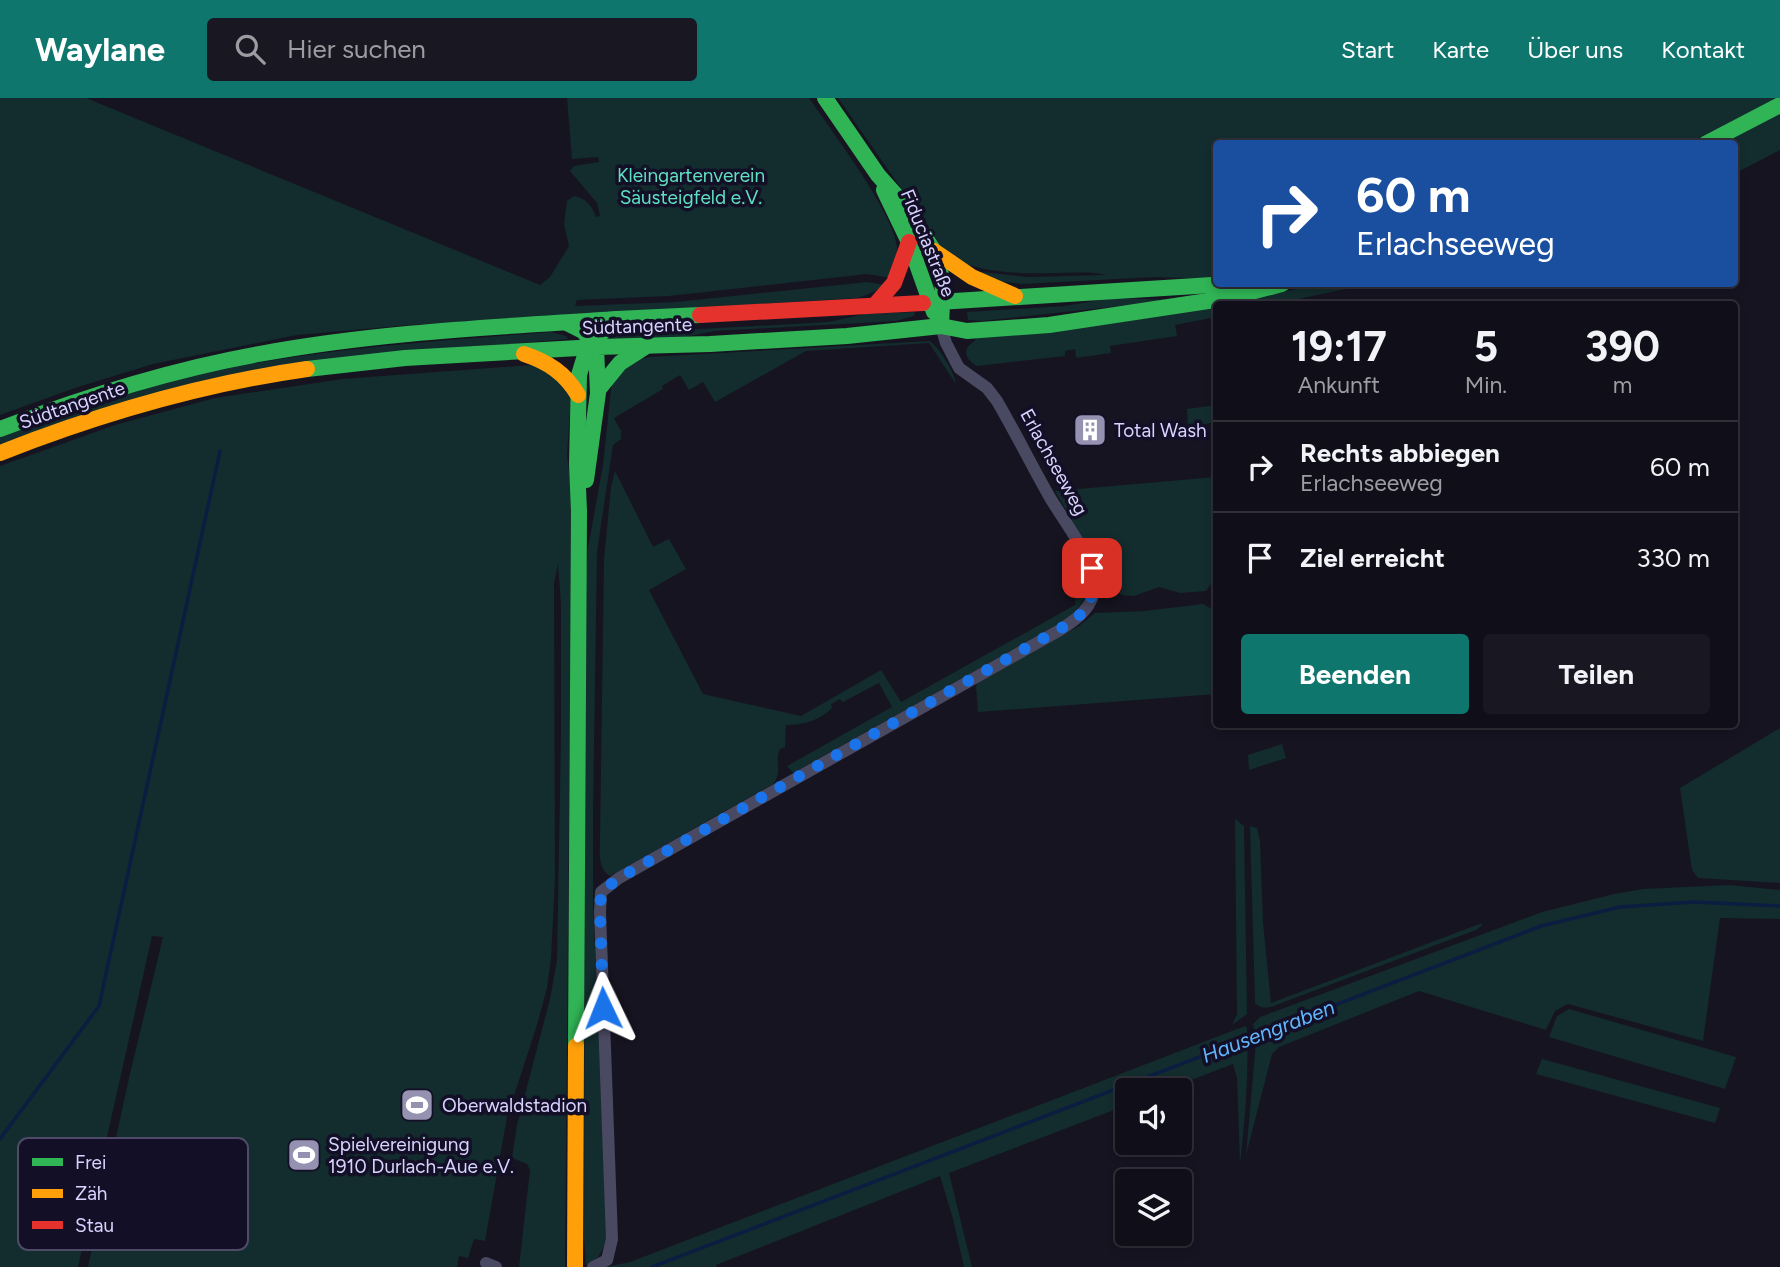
<!DOCTYPE html>
<html lang="de">
<head>
<meta charset="utf-8">
<style>
  body { margin:0; font-family:Figtree,sans-serif; background:#191822; color:#f1f3f6; height:100vh; display:flex; flex-direction:column; font-size:26px; white-space:nowrap }
  * { box-sizing:border-box; margin:0 }
  p { font-size:23px; color:#9c9ca2 }
  .icon { flex:none; width:38px; height:38px; fill:none; stroke:currentColor; stroke-width:2; stroke-linecap:round; stroke-linejoin:round }
  .map { position:relative; flex:1; overflow:hidden }
  .details { position:absolute; left:1213px; top:203px; width:525px; height:427px; display:flex; flex-direction:column; background:#100f19; border-radius:7px; box-shadow:0 4px 10px #0003,0 0 0 2px #302f38 }
  .details>* { flex:none }
  .guide { position:absolute; left:1213px; top:42px; width:525px; height:147px; border-radius:7px; box-shadow:0 4px 10px #0003,0 0 0 2px #302f38; background:#1a4fa0; color:#fff; overflow:hidden }
  .buttons { position:absolute; left:1115px; top:980px; display:grid; gap:14px }
  .buttons a { display:grid; place-items:center; width:77px; height:77px; border-radius:7px; background:#100f19; box-shadow:0 4px 10px #0003,0 0 0 2px #302f38; font-size:35px }
  .pin { position:absolute; display:grid; place-items:center; width:60px; height:60px; color:#fff; margin:-30px; border-radius:14px; box-shadow:0 4px 10px #0006 }
  .me { position:absolute; width:77px; margin:-38px; rotate:358deg; stroke-linejoin:round; filter:drop-shadow(0 0 5px #0008) }
  .turn { display:flex; align-items:center; gap:24px; height:147px; padding:0 28px; font-size:32px }
  .turn .icon { width:91px; height:91px; stroke-width:2.5 }
  .turn b { display:block; font-size:49px; line-height:60px }
  .eta { display:flex; justify-content:space-evenly; align-items:center; height:119px; text-align:center }
  .eta b { font-size:42px; font-weight:700; line-height:49px }
  .action { display:flex; gap:14px; margin-top:auto; padding:14px 28px }
  .action a { flex:1; height:80px; border-radius:7px; background:#0f766e; color:#fff; font-size:28px; font-weight:700; line-height:80px; text-align:center }
  .action a+a { background:#191822; color:#f1f3f6 }
  ul { padding:0; list-style:none }
  li { display:flex; align-items:center; gap:21px; height:91px; padding:0 28px; border-top:2px solid #302f38 }
  li div { flex:1 }
  li b { display:block; font-size:26px }
  li em { font-style:normal }
  header { display:flex; align-items:center; gap:42px; box-sizing:border-box; height:98px; padding:0 35px; background:#0f766e; color:#fff }
  header strong { font-size:33px }
  nav { display:flex; gap:38px; margin-inline-start:auto; font-size:24px }
  .search { width:490px; height:63px; background:#191822; display:flex; align-items:center; gap:18px; box-sizing:border-box; padding:0 24px; border-radius:7px; color:#9c9ca2; font-size:26px }
  .map>svg:first-child { display:block }
  .green { fill:#132c2d }
  .lines { fill:none; stroke-linecap:round; stroke-linejoin:round }
  .stream { stroke:#0b1e41; stroke-width:3.5 }
  .street { stroke:#4a4962; stroke-width:12 }
  .fast { stroke:#30b455; stroke-width:16 }
  .slow { stroke:#ff9f0a; stroke-width:16 }
  .jam { stroke:#e5322d; stroke-width:16 }
  .route { stroke:#1a73e8; stroke-width:12; stroke-dasharray:0 21.6 }
  .labels { text-anchor:middle; dominant-baseline:central; stroke-width:7; stroke-linejoin:round; paint-order:stroke }
  .park-label { font-size:19px; fill:#5fe0c0; stroke:#130f26 }
  .street-label { font-size:19px; fill:#d9d4ff; stroke:#130f26 }
  .poi-label { font-size:19px; fill:#d9d4ff; stroke:#130f26; text-anchor:start }
  .water-label { font-size:21px; font-style:italic; fill:#62b6ff; stroke:#130f26 }
  .key { fill:#130f26; stroke:#4e4a67; stroke-width:2 }
  .key-label { font-size:19px; fill:#d9d4ff }
</style>
</head>
<body>
<header>
<strong>Waylane</strong>
<div class="search"><svg class="icon" aria-label="search" viewBox="0 0 24 24"><circle cx="10" cy="10" r="6"/><path d="M15 15l6 6"/></svg>Hier suchen</div>
<nav><a>Start</a><a>Karte</a><a>Über uns</a><a>Kontakt</a></nav>
</header>
<div class="map">
<svg width="1780" height="1169" viewBox="0 0 1780 1169">
  <rect width="100%" height="100%" fill="#161421"/>
  <g class="green">
    <path d="M0,0H86L540,187L550,179L569,148L564,126L567,103L574,98C586,100 592,108 596,119L600,118L597,105L570,73L574,68L599,64L598,59L572,61L567,0H809C831,32 894,115 897,149C898,160 893,170 890,180L867,176L669,198L577,202L575,208L676,204L867,184L885,187L874,194L858,200L410,227L297,237L153,266L75,290L0,317Z"/>
    <path d="M838,0H1779L1688,45L1216,46V181L1156,179L1022,186L989,182L974,173L1026,179L1106,177C1090,173 1074,175 1058,175C1024,176 971,176 944,154C925,137 922,108 903,93Z"/>
    <polygon points="1780,16 1780,52 1734,76 1734,46 1722,46"/>
    <polygon points="1322,186 1369,186 1275,206 1221,206"/>
    <polygon points="1112,200 1176,202 982,223 968,222 967,214 1064,208"/>
    <path d="M1216,208V219L1175,227L1177,238L1110,248L1111,255L1076,260L1075,251L1065,253V258L977,268C964,261 962,250 975,243L976,239Z"/>
    <polygon points="915,214 914,218 896,223 715,233 674,241 612,240 627,235 829,224 865,216"/>
    <path d="M551,234L566,238L568,241L295,265L0,346V339C70,314 140,288 213,273C324,250 438,243 551,234Z"/>
    <path d="M929,243C938,247 955,275 956,286L929,245L806,253L715,304L703,284L689,292L680,277L662,288L663,291L614,320L621,333V341L613,347L597,454L593,714V805L607,1143L598,1159L586,1167L584,1140L585,490L588,450L603,367L611,291L617,277L639,261L650,259Z"/>
    <polygon points="532,267 543,269 571,296 567,358 572,393 565,1169 519,1169 530,1072 527,1066 512,1060 517,1027 550,901 557,862 561,638 561,506 558,466 554,485 555,781 551,860 547,890 537,927 507,1019 485,1143 474,1141 468,1160 459,1158 457,1169 88,1169 129,980 163,839 152,838 78,1169 0,1169 0,368 115,327 215,300 342,281"/>
    <polygon points="1216,307 1216,324 1188,329 1187,311"/>
    <path d="M615,373L653,449L669,441L686,471L649,492L703,596L801,618L881,572L901,604L1075,507L1080,464C1097,487 1083,510 1062,524L793,675L787,668L892,609L879,585L843,604L840,601L831,606L832,610C822,621 802,628 786,627L785,649L780,651C774,663 783,675 773,686L610,778C597,770 600,754 600,740L604,461L611,389Z"/>
    <polygon points="1216,379 1216,479 1206,493 1180,495 1159,489 1134,498 1121,497 1097,466 1055,393"/>
    <polygon points="1203,506 1212,511 1216,521 1216,596 978,614 976,588 978,584 1079,528 1095,515 1144,513"/>
    <polygon points="1780,630 1780,785 1698,780 1692,772 1680,690"/>
    <polygon points="1282,646 1286,660 1249,672 1248,657"/>
    <polygon points="1235,721 1244,728 1247,916 1232,927 1237,916"/>
    <path d="M1250,728L1257,730L1260,743L1263,825L1271,905L1482,825V827L1476,832L1284,904C1274,908 1263,914 1255,905Z"/>
    <polygon points="1729,787 1780,792 1780,821 1720,820 1703,943 1568,906 1555,913 1546,932 1419,893 1279,949 1272,956 1246,1057 1256,943 1253,926 1260,919 1542,814 1614,796 1643,791"/>
    <polygon points="1569,911 1736,959 1725,991 1549,939 1557,918"/>
    <path d="M1245,928L1247,930C1249,976 1245,1021 1240,1066L1237,980L1233,966L1165,992H1127V1007L949,1075L972,1169H964L953,1121L940,1078L716,1167V1169H606L630,1164Z"/>
    <polygon points="1542,961 1720,1010 1715,1025 1536,976"/>
  </g>
  <g class="lines">
    <g class="stream">
      <polyline points="0,1041 99,908 220,353"/>
      <polyline points="652,1169 1541,828 1620,809 1694,804 1780,808"/>
    </g>
    <g class="street">
      <polyline points="486,1165 496,1169"/>
      <path d="M593,1169L607,1162L612,1141L600,814L601,794L619,780L1060,532C1077,521 1094,509 1095,487C1096,464 1061,419 1049,398C1031,366 1015,334 997,303L987,290L959,270L946,245L941,228"/>
    </g>
    <g class="fast">
      <polyline points="825,0 878,77 902,104 934,153 943,183 941,228"/>
      <polyline points="1705,46 1780,7"/>
      <polyline points="884,92 909,144 934,214"/>
      <polyline points="923,205 1228,186"/>
      <polyline points="307,271 405,260 596,249 583,233 567,225"/>
      <polyline points="598,292 620,265 645,249"/>
      <path d="M0,331C84,299 170,272 259,256C377,234 498,229 617,221"/>
      <polyline points="586,382 598,295 596,249 710,246 847,238 941,228 967,233 1049,227 1228,200 1282,186"/>
      <polyline points="576,948 579,413 577,366 579,277 587,251 597,239 617,221 700,217"/>
    </g>
    <g class="slow">
      <polyline points="934,153 972,179 1015,198"/>
      <path d="M524,256C548,264 565,275 578,297"/>
      <path d="M0,355C99,316 201,286 307,271"/>
      <polyline points="575,1169 576,948"/>
    </g>
    <g class="jam">
      <polyline points="875,207 894,185 909,144"/>
      <polyline points="700,217 923,205"/>
    </g>
  </g>
  <g class="lines">
    <path class="route" d="M603,910L600,814L601,794L619,780L1072,524C1091,509 1096,494 1092,470"/>
  </g>
  <defs>
    <symbol id="building-square" viewBox="-11 -11 22 22"><rect x="-9" y="-9" width="18" height="18" rx="4" fill="#9591b1" stroke="#130f26"/><path d="M-4-6H4V6H1V3H-1V6H-4ZM-2.5-4.3h1.7v1.8h-1.7ZM.8-4.3h1.7v1.8H.8ZM-2.5-1h1.7V.8h-1.7ZM.8-1h1.7V.8H.8Z" fill="#fff"/></symbol>
    <symbol id="stadium-square" viewBox="-11 -11 22 22"><rect x="-9" y="-9" width="18" height="18" rx="4" fill="#9591b1" stroke="#130f26"/><path d="M0-5a6.5 5 0 1 0 0 10a6.5 5 0 1 0 0-10ZM-3.5-1.8h7v3.6h-7Z" fill="#fff"/></symbol>
  </defs>
  <g fill-rule="evenodd">
    <use href="#building-square" x="1071" y="313" width="38" height="38"/>
    <use href="#stadium-square" x="398" y="988" width="38" height="38"/>
    <use href="#stadium-square" x="285" y="1038" width="38" height="38"/>
  </g>
  <g class="labels">
    <g class="park-label">
      <text x="691" y="77">Kleingartenverein<tspan x="691" dy="22">Säusteigfeld e.V.</tspan></text>
    </g>
    <g class="street-label">
      <text transform="translate(928 145) rotate(68)">Fiduciastraße</text>
      <text transform="translate(637 228) rotate(-2)">Südtangente</text>
      <text transform="translate(72 307) rotate(-19)">Südtangente</text>
      <text transform="translate(1054 364) rotate(61)">Erlachseeweg</text>
    </g>
    <g class="poi-label">
      <text x="1114" y="332">Total Wash</text>
      <text x="442" y="1007">Oberwaldstadion</text>
      <text x="328" y="1046">Spielvereinigung<tspan x="328" dy="22">1910 Durlach-Aue e.V.</tspan></text>
    </g>
    <g class="water-label">
      <text transform="translate(1268 933) rotate(-21)">Hausengraben</text>
    </g>
  </g>
  <rect x="18" y="1040" width="230" height="112" rx="10" class="key"/>
  <rect x="32" y="1060" width="31" height="8" fill="#30b455"/>
  <rect x="32" y="1091" width="31" height="9" fill="#ff9f0a"/>
  <rect x="32" y="1123" width="31" height="8" fill="#e5322d"/>
  <g class="key-label">
    <text x="75" y="1071">Frei</text>
    <text x="75" y="1102">Zäh</text>
    <text x="75" y="1134">Stau</text>
  </g>
</svg>
<div class="buttons">
<a><svg class="icon" aria-label="sound" viewBox="0 0 24 24"><path d="M4 9h4l5-4v14l-5-4H4zM17 9q2 3 0 6"/></svg></a>
<a><svg class="icon" aria-label="layers" viewBox="0 0 24 24"><path d="M12 4l9 5-9 5-9-5zM3 14l9 5 9-5"/></svg></a>
</div>
<div class="pin" style="left:1092px;top:470px;background:#d93025"><svg class="icon" aria-label="arrive" viewBox="0 0 24 24"><path d="M6 21V4h12l-3 4 3 4H6"/></svg></div>
<svg class="me" style="left:603px;top:910px" viewBox="-20 -20 40 40"><path d="M0-17L14 15 0 8-14 15z" fill="#1a73e8" stroke="#fff" stroke-width="4"/></svg>
<div class="guide">
<div class="turn"><svg class="icon" aria-label="right" viewBox="0 0 24 24"><path d="M7 20v-9h11M14 6l5 5-5 5"/></svg><div><b>60 m</b>Erlachseeweg</div></div>
</div>
<section class="details">
<div class="eta">
<div><b>19:17</b><p>Ankunft</p></div>
<div><b>5</b><p>Min.</p></div>
<div><b>390</b><p>m</p></div>
</div>
<ul>
<li><svg class="icon" aria-label="right" viewBox="0 0 24 24"><path d="M7 20v-9h11M14 6l5 5-5 5"/></svg><div><b>Rechts abbiegen</b><p>Erlachseeweg</p></div><em>60 m</em></li>
<li><svg class="icon" aria-label="arrive" viewBox="0 0 24 24"><path d="M6 21V4h12l-3 4 3 4H6"/></svg><div><b>Ziel erreicht</b></div><em>330 m</em></li>
</ul>
<div class="action"><a>Beenden</a><a>Teilen</a></div>
</section>
</div>
</body>
</html>
